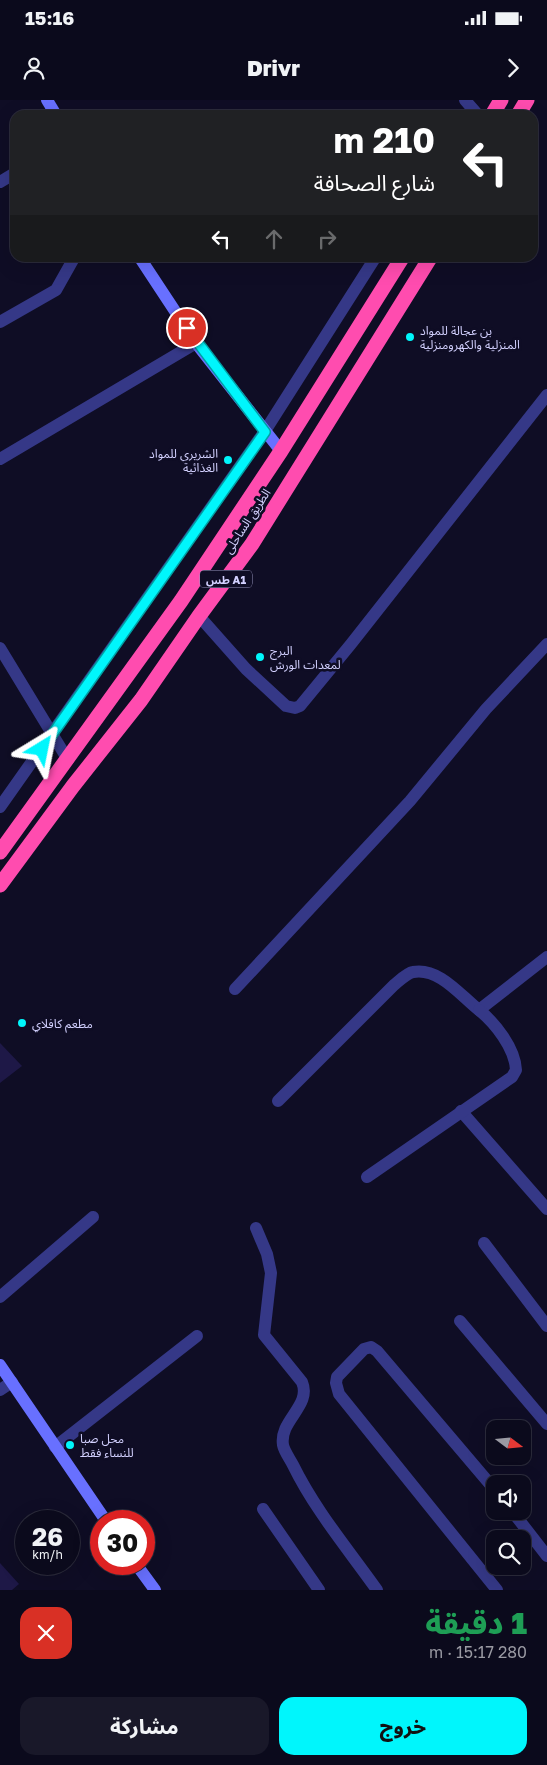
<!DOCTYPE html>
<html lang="ar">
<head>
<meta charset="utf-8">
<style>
  body { margin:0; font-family:"Golos Text","Noto Sans Arabic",sans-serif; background:#191829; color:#f1f3f6; direction:rtl; height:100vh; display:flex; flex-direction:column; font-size:19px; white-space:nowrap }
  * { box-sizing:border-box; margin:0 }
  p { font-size:16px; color:#9a9aa3 }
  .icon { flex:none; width:28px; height:28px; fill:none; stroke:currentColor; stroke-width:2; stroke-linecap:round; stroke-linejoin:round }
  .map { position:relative; height:1490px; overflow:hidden; direction:ltr }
  .side { display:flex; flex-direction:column; background:#0b0a1c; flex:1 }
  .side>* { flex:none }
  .top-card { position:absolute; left:10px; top:10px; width:528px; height:152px; border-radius:15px; box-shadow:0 5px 20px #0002,0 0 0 1px #2b2b3b; direction:rtl; background:#202124; color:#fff; overflow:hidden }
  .needle { width:32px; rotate:106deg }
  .tools { position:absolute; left:486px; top:1320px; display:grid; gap:10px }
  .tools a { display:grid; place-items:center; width:45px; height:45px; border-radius:10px; background:#0b0a1c; box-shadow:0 5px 20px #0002,0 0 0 1px #2b2b3b; font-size:25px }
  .speed { position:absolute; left:15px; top:1410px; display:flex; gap:10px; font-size:25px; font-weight:700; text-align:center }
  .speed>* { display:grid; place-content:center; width:65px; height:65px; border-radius:50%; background:#0b0a1c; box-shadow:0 5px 20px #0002,0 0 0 1px #2b2b3b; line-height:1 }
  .speed small { font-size:12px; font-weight:400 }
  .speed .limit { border:8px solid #d22; background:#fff; color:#111 }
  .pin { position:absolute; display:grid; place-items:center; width:42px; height:42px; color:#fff; margin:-21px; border:2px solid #fff; border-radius:50%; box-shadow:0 1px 5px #0007 }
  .me { position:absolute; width:55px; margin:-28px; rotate:35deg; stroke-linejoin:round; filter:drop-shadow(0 0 4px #0008) }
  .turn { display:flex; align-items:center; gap:18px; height:105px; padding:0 20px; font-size:22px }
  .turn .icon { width:65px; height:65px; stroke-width:2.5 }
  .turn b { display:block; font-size:35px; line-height:42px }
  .lanes { display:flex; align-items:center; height:48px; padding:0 20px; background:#0003; justify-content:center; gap:25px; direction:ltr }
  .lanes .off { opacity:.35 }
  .round { display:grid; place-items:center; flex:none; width:52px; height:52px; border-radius:15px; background:#191829 }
  .overview { display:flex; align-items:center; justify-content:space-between; height:85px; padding:0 20px }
  h1 { font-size:30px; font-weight:800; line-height:38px; color:#1e9e55 }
  .action { display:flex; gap:10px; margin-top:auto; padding:10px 20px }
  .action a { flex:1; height:58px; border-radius:15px; background:#00f6fc; color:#111; font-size:20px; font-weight:800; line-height:58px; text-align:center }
  .action a+a { background:#191829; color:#f1f3f6 }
  .status { display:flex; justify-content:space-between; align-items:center; height:35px; padding:0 25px; background:#0b0a1c; direction:ltr }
  .status svg { height:14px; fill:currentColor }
  header { display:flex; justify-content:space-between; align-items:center; height:65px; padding:0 20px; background:#0b0a1c; font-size:22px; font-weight:800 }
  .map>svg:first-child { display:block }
  .building { fill:#1e1847 }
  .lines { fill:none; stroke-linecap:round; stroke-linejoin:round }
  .street { stroke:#353887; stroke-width:12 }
  .secondary { stroke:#6870ff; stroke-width:12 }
  .highway { stroke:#ff4caf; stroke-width:15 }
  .route-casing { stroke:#00a0a4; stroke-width:12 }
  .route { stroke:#00f6fc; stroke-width:9 }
  .poi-dot { fill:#00f6fc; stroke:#0f0d25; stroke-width:2 }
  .labels { text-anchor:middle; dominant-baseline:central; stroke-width:5; stroke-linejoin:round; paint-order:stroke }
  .shield { fill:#0f0d25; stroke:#9896be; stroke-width:1 }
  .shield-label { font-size:11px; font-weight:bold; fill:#d3d1ff }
  .poi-label { font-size:12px; fill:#d3d1ff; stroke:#0f0d25; text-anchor:start }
  .street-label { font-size:12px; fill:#d3d1ff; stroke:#0f0d25 }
</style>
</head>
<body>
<div class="status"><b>15:16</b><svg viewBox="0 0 49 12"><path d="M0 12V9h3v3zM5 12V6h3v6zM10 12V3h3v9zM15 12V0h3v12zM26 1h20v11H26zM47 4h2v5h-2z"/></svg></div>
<header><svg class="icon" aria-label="forward" viewBox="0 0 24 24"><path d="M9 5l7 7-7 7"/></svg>Drivr<svg class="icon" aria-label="person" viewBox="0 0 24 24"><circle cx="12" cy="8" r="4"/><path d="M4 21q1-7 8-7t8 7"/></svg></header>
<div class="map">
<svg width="547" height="1490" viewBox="0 0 547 1490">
  <rect width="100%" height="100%" fill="#0f0d25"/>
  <g class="building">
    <polygon points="0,943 22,966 0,983"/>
    <polygon points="0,1463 19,1484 12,1490 0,1490"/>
  </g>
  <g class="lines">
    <g class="street">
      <polyline points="465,0 478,15"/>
      <polyline points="0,82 15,73"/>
      <polyline points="0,222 56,190 74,158"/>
      <polyline points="0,359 196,243"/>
      <polyline points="199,516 246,569 286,606 295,608 300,606 351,544 547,295"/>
      <polyline points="0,548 68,660"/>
      <polyline points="0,707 265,331 375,158"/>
      <polyline points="235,889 410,701 486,609 547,544"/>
      <path d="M278,1001L394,885C399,881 407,873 413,872C439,867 461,896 479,910L547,857"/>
      <polyline points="461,1011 547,1109"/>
      <path d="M367,1077L512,977L516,970C515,948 495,923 479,910"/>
      <path d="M256,1128L267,1154L271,1173L264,1235L302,1282C312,1306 279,1320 283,1345C284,1351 290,1359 293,1365C315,1410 348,1449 377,1490"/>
      <polyline points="484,1143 547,1226"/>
      <polyline points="0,1197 93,1117"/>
      <polyline points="460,1221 547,1324"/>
      <polyline points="0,1290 12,1282"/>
      <polyline points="55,1347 197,1236"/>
      <polyline points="495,1390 377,1251 371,1247 364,1249 337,1277 336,1283 339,1294 497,1490"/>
      <polyline points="263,1409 319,1490"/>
      <polyline points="512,1411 547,1456"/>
    </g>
    <g class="secondary">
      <polyline points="47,0 56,15"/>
      <polyline points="140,158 196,243 281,351"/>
      <polyline points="0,1265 106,1421"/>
      <polyline points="136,1464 155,1490"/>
    </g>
    <g class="highway">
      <polyline points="492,15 501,0"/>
      <polyline points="518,15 527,0"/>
      <polyline points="0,752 181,501 281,351 402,158"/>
      <polyline points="0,785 73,686 141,600 199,516 252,444 430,158"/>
    </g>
  </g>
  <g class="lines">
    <defs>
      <polyline id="route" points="42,649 265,332 187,228"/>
    </defs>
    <use href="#route" class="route-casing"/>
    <use href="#route" class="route"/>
  </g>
  <g class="poi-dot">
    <circle cx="410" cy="237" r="5"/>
    <circle cx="228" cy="360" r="5"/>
    <circle cx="260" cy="557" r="5"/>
    <circle cx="22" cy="923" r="5"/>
    <circle cx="70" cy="1345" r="5"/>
  </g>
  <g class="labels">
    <rect class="shield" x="200" y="470.5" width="52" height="17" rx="4"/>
    <g class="shield-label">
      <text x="226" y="479">طس A1</text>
    </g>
    <g class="poi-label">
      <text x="420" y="230">بن عجالة للمواد<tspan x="420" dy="14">المنزلية والكهرومنزلية</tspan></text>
      <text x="218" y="353" text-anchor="end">الشريري للمواد<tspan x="218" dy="14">الغذائية</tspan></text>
      <text x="270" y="550">البرج<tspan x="270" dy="14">لمعدات الورش</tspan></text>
      <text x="32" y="923">مطعم كافلاي</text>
      <text x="80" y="1338">محل صبا<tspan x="80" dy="14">للنساء فقط</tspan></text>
    </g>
    <g class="street-label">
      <text transform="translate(247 421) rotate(-57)">الطريق الساحلى</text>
    </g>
  </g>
</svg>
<div class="tools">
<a><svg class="needle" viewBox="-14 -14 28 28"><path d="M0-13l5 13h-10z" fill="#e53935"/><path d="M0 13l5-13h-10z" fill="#9a9aa3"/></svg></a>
<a><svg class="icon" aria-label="sound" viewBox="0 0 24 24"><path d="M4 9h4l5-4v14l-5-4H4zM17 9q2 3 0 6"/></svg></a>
<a><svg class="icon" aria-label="search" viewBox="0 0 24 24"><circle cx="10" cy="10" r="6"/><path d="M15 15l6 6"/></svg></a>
</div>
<div class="speed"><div>26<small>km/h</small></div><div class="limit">30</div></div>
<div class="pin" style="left:187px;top:228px;background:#d93025"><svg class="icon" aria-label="arrive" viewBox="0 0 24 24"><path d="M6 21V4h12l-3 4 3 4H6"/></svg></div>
<svg class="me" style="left:42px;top:649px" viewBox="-20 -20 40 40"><path d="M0-17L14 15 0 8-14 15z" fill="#00f6fc" stroke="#fff" stroke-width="4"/></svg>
<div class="top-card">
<div class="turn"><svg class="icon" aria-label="left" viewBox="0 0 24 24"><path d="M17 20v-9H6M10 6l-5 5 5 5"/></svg><div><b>210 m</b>شارع الصحافة</div></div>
<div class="lanes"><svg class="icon" aria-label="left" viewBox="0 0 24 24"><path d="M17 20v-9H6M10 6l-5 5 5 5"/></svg><svg class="icon off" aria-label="ahead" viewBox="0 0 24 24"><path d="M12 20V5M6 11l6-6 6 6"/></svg><svg class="icon off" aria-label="right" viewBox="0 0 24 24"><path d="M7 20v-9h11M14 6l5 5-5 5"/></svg></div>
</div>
</div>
<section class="side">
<div class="overview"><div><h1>1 دقيقة</h1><p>280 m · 15:17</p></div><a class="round" style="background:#d93025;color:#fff"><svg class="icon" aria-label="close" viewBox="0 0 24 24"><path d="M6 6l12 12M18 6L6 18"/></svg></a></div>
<div class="action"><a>خروج</a><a>مشاركة</a></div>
</section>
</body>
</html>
